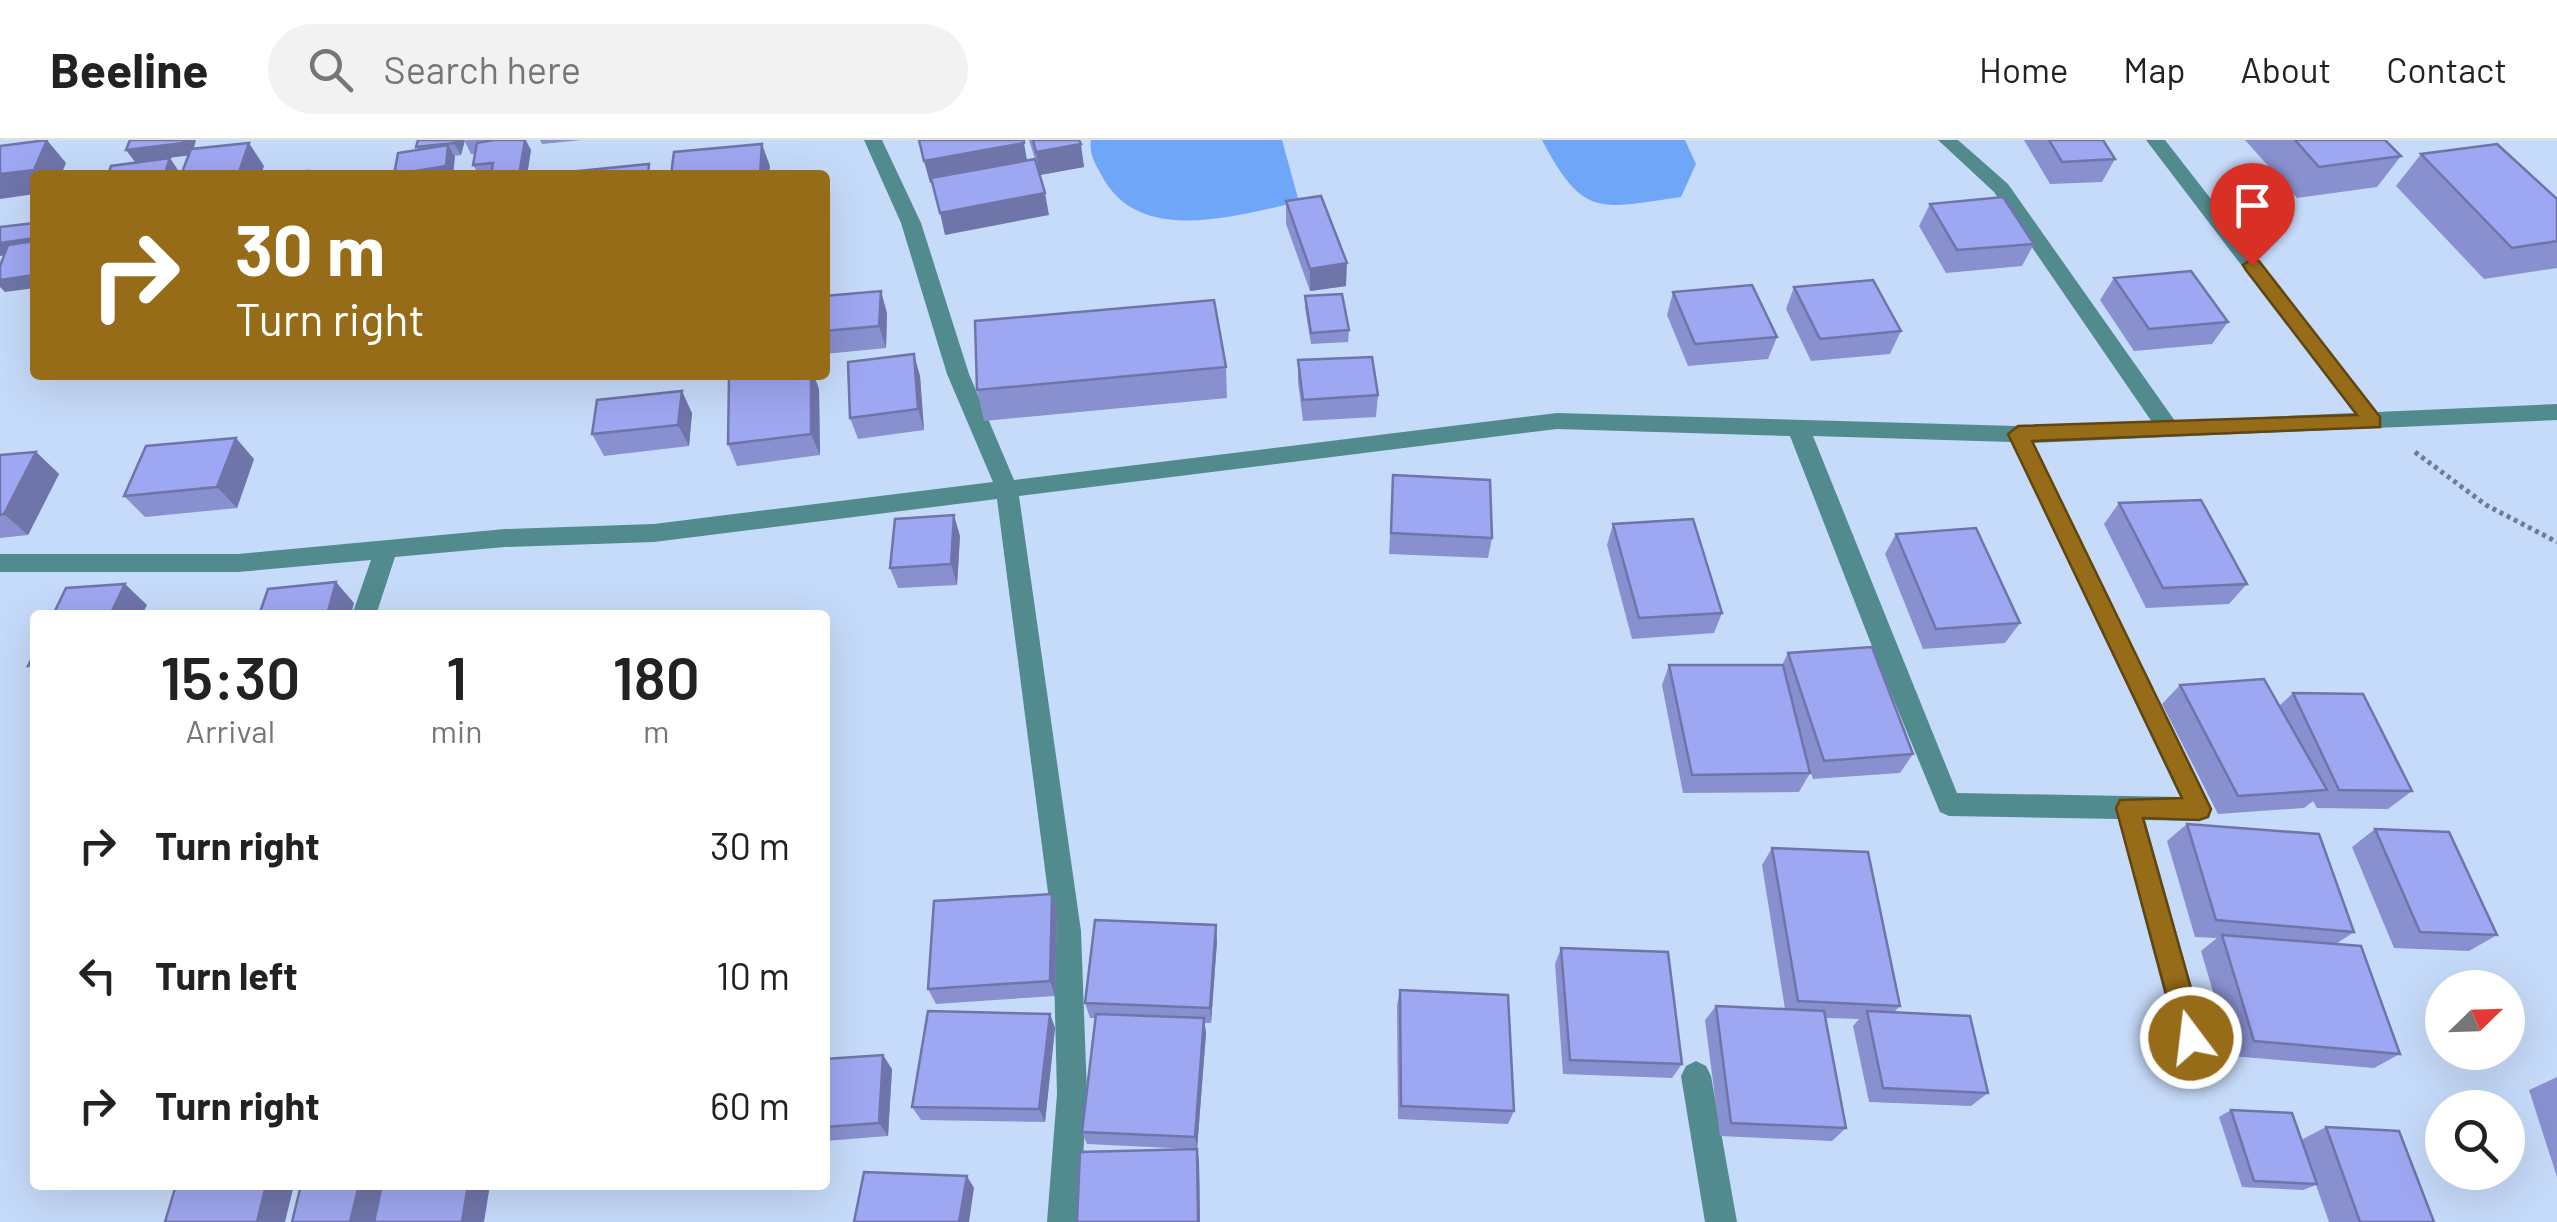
<!DOCTYPE html>
<html lang="en">
<head>
<meta charset="utf-8">
<style>
  body { margin:0; font-family:Barlow,sans-serif; background:#f2f2f2; color:#222; height:100vh; display:flex; flex-direction:column; font-size:38px; white-space:nowrap }
  * { box-sizing:border-box; margin:0 }
  p { font-size:32px; color:#767676 }
  .icon { flex:none; width:55px; height:55px; fill:none; stroke:currentColor; stroke-width:2; stroke-linecap:round; stroke-linejoin:round }
  .map { position:relative; flex:1; overflow:hidden }
  .side { position:absolute; left:30px; top:470px; width:800px; height:580px; display:flex; flex-direction:column; background:#fff; border-radius:10px; box-shadow:0 10px 40px #0002 }
  .side>* { flex:none }
  .hud { position:absolute; left:30px; top:30px; width:800px; height:210px; border-radius:10px; box-shadow:0 10px 40px #0002; background:#976c19; color:#fff; overflow:hidden }
  .needle { width:65px; rotate:67deg }
  .controls { position:absolute; left:2425px; top:830px; display:grid; gap:20px }
  .controls a { display:grid; place-items:center; width:100px; height:100px; border-radius:50%; background:#fff; box-shadow:0 10px 40px #0002; font-size:50px }
  .pin { position:absolute; display:grid; place-items:center; width:85px; height:85px; color:#fff; margin:-102px -42px; border-radius:50% 50% 50% 0; rotate:-45deg; box-shadow:0 0 10px #0007 }
  .pin .icon { rotate:45deg }
  .me { position:absolute; width:110px; margin:-55px; rotate:345deg; stroke-linejoin:round; filter:drop-shadow(0 0 8px #0008) }
  .turn { display:flex; align-items:center; gap:35px; height:210px; padding:0 40px; font-size:45px }
  .turn .icon { width:130px; height:130px; stroke-width:2.5 }
  .turn b { display:block; font-size:70px; line-height:85px }
  .eta { display:flex; justify-content:space-evenly; align-items:center; height:170px; text-align:center }
  .eta b { font-size:60px; font-weight:600; line-height:70px }
  ul { padding:0; list-style:none }
  li { display:flex; align-items:center; gap:30px; height:130px; padding:0 40px }
  li div { flex:1 }
  li b { display:block; font-size:38px }
  li em { font-style:normal }
  header { display:flex; align-items:center; gap:60px; box-sizing:border-box; height:140px; padding:0 50px; background:#fff; border-bottom:2px solid #e0e0e0 }
  header strong { font-size:48px }
  nav { display:flex; gap:55px; margin-inline-start:auto; font-size:35px }
  .search { width:700px; height:90px; background:#f2f2f2; display:flex; align-items:center; gap:25px; box-sizing:border-box; padding:0 35px; border-radius:55px; color:#767676; font-size:38px }
  .map>svg:first-child { display:block }
  .water { fill:#6fa6f8 }
  .lines { fill:none; stroke-linecap:round; stroke-linejoin:round }
  .path { stroke:#6e7d93; stroke-width:5; stroke-dasharray:4 4; stroke-linecap:butt }
  .street { fill:#528b8d; fill-rule:evenodd }
  .wall { fill:#8890cf }
  .shaded-wall { fill:#6f75a9 }
  .building { fill:#9ea7f1; stroke:#6f75a9; stroke-width:2.5 }
  .route { fill:#976c19; stroke:#624610; stroke-width:2.5 }
</style>
</head>
<body>
<header>
<strong>Beeline</strong>
<div class="search"><svg class="icon" aria-label="search" viewBox="0 0 24 24"><circle cx="10" cy="10" r="6"/><path d="M15 15l6 6"/></svg>Search here</div>
<nav><a>Home</a><a>Map</a><a>About</a><a>Contact</a></nav>
</header>
<div class="map">
<svg width="2557" height="1082" viewBox="0 0 2557 1082">
  <rect width="100%" height="100%" fill="#c6dbfa"/>
  <g class="water">
    <path d="M1091,0H1282L1299,62C1238,75 1139,107 1102,36C1095,23 1089,15 1091,0Z"/>
    <path d="M1542,0H1685L1696,24L1681,57C1600,68 1584,80 1542,0Z"/>
  </g>
  <g class="lines">
    <polyline class="path" points="2415,312 2486,365 2557,402"/>
    <g class="street">
      <path d="M864,0H882L921,83L969,234L1014,340L1557,273L2048,287L2152,282L1994,52L1938,0H1958L2008,44L2175,281L2354,273L2146,0H2165L2377,272L2557,264V280L2033,303L2212,669L2208,677L2199,681L2145,680L2206,898L2201,908L2191,912L2181,908L2176,898L2118,679L1949,676L1940,672L1883,534L1867,531L1864,524L1867,517L1875,514L1790,296L1557,289L1019,356L1081,791L1087,954L1079,1082H1047L1057,954L1053,791L997,359L654,402L505,407L395,417L376,475H352L371,420L238,432H0V414H238L505,389L654,384L993,342L947,234L901,83ZM1813,296L2011,302L2180,657L1957,653Z"/>
      <polygon points="1696,921 1706,926 1711,936 1737,1082 1705,1082 1681,936 1686,926"/>
    </g>
  </g>
  <g class="wall">
    <polygon points="465,0 461,15 454,16 455,17 418,10 416,7"/>
    <polygon points="466,0 526,0 531,10 527,35 479,35 473,25 475,14 471,14 465,2"/>
    <polygon points="540,0 582,0 542,4"/>
    <polygon points="1029,0 1079,0 1084,27 1040,35"/>
    <polygon points="2024,0 2103,0 2115,19 2102,42 2050,44"/>
    <polygon points="2245,0 2385,0 2401,16 2377,47 2297,58"/>
    <polygon points="2421,14 2557,59 2557,128 2484,139 2396,46"/>
    <polygon points="1286,61 1346,146 1310,151 1286,84"/>
    <polygon points="1930,64 2034,104 2022,126 1946,133 1919,86"/>
    <polygon points="2114,138 2228,182 2212,204 2134,211 2100,160"/>
    <polygon points="1794,147 1901,191 1890,214 1811,221 1786,169"/>
    <polygon points="1673,152 1777,197 1768,219 1688,226 1667,175"/>
    <polygon points="825,156 887,173 886,208 825,214"/>
    <polygon points="1305,156 1349,190 1348,202 1311,204 1305,168"/>
    <polygon points="1298,220 1378,255 1376,277 1303,281 1298,242"/>
    <polygon points="1226,227 1227,258 984,281 977,250"/>
    <polygon points="920,236 924,290 858,299 850,278"/>
    <polygon points="819,249 820,315 737,326 728,304"/>
    <polygon points="692,273 689,306 604,316 592,294"/>
    <polygon points="36,312 59,334 28,395 0,398 0,315"/>
    <polygon points="254,319 237,368 145,377 124,356"/>
    <polygon points="1393,335 1492,398 1488,418 1389,414"/>
    <polygon points="2119,363 2247,444 2229,464 2146,468 2104,384"/>
    <polygon points="1613,384 1722,473 1714,493 1632,499 1607,405"/>
    <polygon points="1896,394 2020,483 2005,503 1923,509 1885,414"/>
    <polygon points="960,396 957,445 898,448 890,428"/>
    <polygon points="1788,513 1913,614 1900,633 1813,639 1809,626 1810,633 1799,652 1683,653 1662,545 1669,525 1782,525"/>
    <polygon points="2180,545 2279,566 2293,553 2412,651 2388,669 2317,668 2313,661 2304,668 2218,674 2162,564"/>
    <polygon points="2187,684 2354,792 2336,804 2400,914 2374,928 2232,916 2201,811 2217,798 2195,797 2167,701"/>
    <polygon points="2375,689 2497,795 2469,811 2394,808 2352,707"/>
    <polygon points="1772,708 1900,866 1894,872 1988,953 1971,966 1869,962 1853,886 1859,879 1826,878 1846,988 1832,1001 1720,996 1705,880 1716,866 1785,869 1762,725"/>
    <polygon points="1052,754 1057,771 1055,856 936,864 928,849"/>
    <polygon points="1217,801 1211,883 1204,883 1206,893 1197,1009 1199,1021 1200,1082 1077,1082 1191,1009 1087,1004 1082,992 1095,878 1090,878 1085,863"/>
    <polygon points="1561,808 1682,924 1672,938 1563,934 1555,824"/>
    <polygon points="1400,850 1514,971 1508,984 1398,979 1397,865"/>
    <polygon points="1050,874 1055,888 1045,982 921,980 912,967"/>
    <polygon points="825,919 892,929 888,996 825,1001"/>
    <polygon points="2557,937 2557,1037 2529,950"/>
    <polygon points="2231,970 2301,1000 2326,987 2434,1082 2329,1082 2316,1045 2303,1050 2242,1047 2219,977"/>
  </g>
  <g class="shaded-wall">
    <polygon points="47,0 66,23 61,35 35,35 35,54 0,59 0,34"/>
    <polygon points="184,0 196,0 192,15 135,22 126,10"/>
    <polygon points="455,0 465,0 461,15 454,3"/>
    <polygon points="525,0 531,10 527,35 519,35"/>
    <polygon points="249,3 264,26 261,35 238,35"/>
    <polygon points="1024,3 1028,26 930,43 924,21"/>
    <polygon points="762,4 770,26 769,35 760,35"/>
    <polygon points="1081,4 1084,27 1040,35 1036,12"/>
    <polygon points="448,5 455,17 453,35 415,35 415,31"/>
    <polygon points="170,18 178,30 177,35 154,35"/>
    <polygon points="1045,53 1049,75 945,95 940,73"/>
    <polygon points="35,98 35,111 0,116 0,103"/>
    <polygon points="1347,123 1346,146 1310,151 1310,129"/>
    <polygon points="35,133 35,148 5,152 0,147 0,140"/>
    <polygon points="881,151 887,173 886,208 879,186"/>
    <polygon points="914,214 920,236 924,290 918,269"/>
    <polygon points="811,235 814,235 819,249 820,315 811,294"/>
    <polygon points="682,251 692,273 689,306 678,285"/>
    <polygon points="236,298 254,319 237,368 217,347"/>
    <polygon points="36,312 59,334 28,395 4,374"/>
    <polygon points="954,375 960,396 957,445 951,424"/>
    <polygon points="336,442 354,463 351,475 327,475"/>
    <polygon points="125,444 147,465 142,475 110,475"/>
    <polygon points="1052,754 1057,771 1055,856 1050,841"/>
    <polygon points="1216,785 1217,801 1211,883 1210,868"/>
    <polygon points="1050,874 1055,888 1045,982 1039,969"/>
    <polygon points="1204,878 1206,893 1197,1009 1195,997"/>
    <polygon points="883,915 892,929 888,996 879,983"/>
    <polygon points="1197,1009 1199,1021 1200,1082 1198,1082"/>
    <polygon points="967,1036 974,1048 969,1082 959,1082"/>
    <polygon points="266,1045 294,1045 285,1082 257,1082"/>
    <polygon points="359,1045 384,1045 376,1082 350,1082"/>
    <polygon points="468,1045 490,1045 484,1082 462,1082"/>
  </g>
  <g class="building">
    <polygon points="47,0 34,30 0,34 0,6"/>
    <polygon points="130,0 184,0 183,3 126,10"/>
    <polygon points="418,0 455,0 454,3 416,7"/>
    <polygon points="493,0 525,0 519,35 491,35 493,23 473,25 477,3"/>
    <polygon points="919,0 1024,0 1024,3 924,21"/>
    <polygon points="1033,0 1079,0 1081,4 1036,12"/>
    <polygon points="2049,0 2103,0 2115,19 2062,22"/>
    <polygon points="2295,0 2385,0 2401,16 2319,27"/>
    <polygon points="249,3 238,35 181,35 191,9"/>
    <polygon points="762,4 760,35 671,35 674,12"/>
    <polygon points="2497,4 2557,59 2557,101 2512,108 2421,14"/>
    <polygon points="448,5 446,26 415,31 415,35 394,35 398,13"/>
    <polygon points="170,18 165,33 108,35 111,26"/>
    <polygon points="1035,19 1045,53 940,73 931,38"/>
    <polygon points="649,24 648,35 558,35 559,33"/>
    <polygon points="307,31 306,35 275,35"/>
    <polygon points="1321,56 1347,123 1310,129 1286,61"/>
    <polygon points="2003,57 2034,104 1957,110 1930,64"/>
    <polygon points="35,83 35,98 0,103 0,87"/>
    <polygon points="35,101 34,135 0,140 0,126 8,105"/>
    <polygon points="2191,131 2228,182 2149,189 2114,138"/>
    <polygon points="1873,140 1901,191 1820,199 1794,147"/>
    <polygon points="1752,145 1777,197 1695,204 1673,152"/>
    <polygon points="881,151 879,186 825,191 825,156"/>
    <polygon points="1342,154 1349,190 1311,193 1305,156"/>
    <polygon points="1214,160 1226,227 977,250 975,181"/>
    <polygon points="914,214 918,269 850,278 848,222"/>
    <polygon points="1372,217 1378,255 1303,260 1298,220"/>
    <polygon points="749,235 811,235 811,294 728,304 729,238"/>
    <polygon points="682,251 678,285 592,294 597,260"/>
    <polygon points="236,298 217,347 124,356 146,306"/>
    <polygon points="36,312 4,374 0,375 0,315"/>
    <polygon points="1393,335 1490,340 1492,398 1391,393"/>
    <polygon points="2201,360 2247,444 2163,448 2119,363"/>
    <polygon points="954,375 951,424 890,428 895,379"/>
    <polygon points="1693,379 1722,473 1639,478 1613,384"/>
    <polygon points="1976,388 2020,483 1936,489 1896,394"/>
    <polygon points="336,442 327,475 259,475 268,449"/>
    <polygon points="125,444 110,475 53,475 66,448"/>
    <polygon points="1872,507 1913,614 1824,621 1788,513"/>
    <polygon points="35,512 35,525 28,526"/>
    <polygon points="1669,525 1783,525 1810,633 1692,635"/>
    <polygon points="2264,539 2327,650 2238,656 2180,545"/>
    <polygon points="2293,553 2363,554 2412,651 2339,650"/>
    <polygon points="2187,684 2319,694 2354,792 2216,780"/>
    <polygon points="2375,689 2449,692 2497,795 2420,792"/>
    <polygon points="1772,708 1868,712 1900,866 1798,861"/>
    <polygon points="1052,754 1050,841 928,849 934,761"/>
    <polygon points="1095,780 1216,785 1210,868 1085,863"/>
    <polygon points="2222,795 2361,806 2400,914 2254,901"/>
    <polygon points="1561,808 1668,812 1682,924 1570,920"/>
    <polygon points="1400,850 1508,855 1514,971 1401,966"/>
    <polygon points="1716,866 1824,871 1846,988 1731,983"/>
    <polygon points="928,871 1050,874 1039,969 912,967"/>
    <polygon points="1867,871 1970,876 1988,953 1883,948"/>
    <polygon points="1096,874 1204,878 1195,997 1082,992"/>
    <polygon points="883,915 879,983 825,987 825,919"/>
    <polygon points="2231,970 2292,973 2317,1044 2254,1041"/>
    <polygon points="2326,987 2399,991 2434,1082 2360,1082"/>
    <polygon points="1197,1009 1198,1082 1077,1082 1080,1012"/>
    <polygon points="864,1032 967,1036 959,1082 854,1082"/>
    <polygon points="176,1045 266,1045 257,1082 165,1082"/>
    <polygon points="301,1045 359,1045 350,1082 292,1082"/>
    <polygon points="382,1045 468,1045 462,1082 374,1082"/>
  </g>
  <polygon class="route" points="2252,119 2259,121 2380,277 2380,287 2032,301 2211,669 2208,677 2199,680 2143,678 2205,898 2201,907 2191,911 2182,907 2178,898 2116,668 2120,660 2182,658 2008,294 2018,286 2357,275 2246,130 2243,125"/>
</svg>
<div class="controls">
<a><svg class="needle" viewBox="-14 -14 28 28"><path d="M0-13l5 13h-10z" fill="#e53935"/><path d="M0 13l5-13h-10z" fill="#767676"/></svg></a>
<a><svg class="icon" aria-label="search" viewBox="0 0 24 24"><circle cx="10" cy="10" r="6"/><path d="M15 15l6 6"/></svg></a>
</div>
<div class="pin" style="left:2252px;top:125px;background:#d93025"><svg class="icon" aria-label="arrive" viewBox="0 0 24 24"><path d="M6 21V4h12l-3 4 3 4H6"/></svg></div>
<svg class="me" style="left:2191px;top:898px" viewBox="-20 -20 40 40"><circle r="17" fill="#976c19" stroke="#fff" stroke-width="3"/><path d="M0-11L8 9 0 5-8 9z" fill="#fff"/></svg>
<div class="hud">
<div class="turn"><svg class="icon" aria-label="right" viewBox="0 0 24 24"><path d="M7 20v-9h11M14 6l5 5-5 5"/></svg><div><b>30 m</b>Turn right</div></div>
</div>
<section class="side">
<div class="eta">
<div><b>15:30</b><p>Arrival</p></div>
<div><b>1</b><p>min</p></div>
<div><b>180</b><p>m</p></div>
</div>
<ul>
<li><svg class="icon" aria-label="right" viewBox="0 0 24 24"><path d="M7 20v-9h11M14 6l5 5-5 5"/></svg><div><b>Turn right</b></div><em>30 m</em></li>
<li><svg class="icon" aria-label="left" viewBox="0 0 24 24"><path d="M17 20v-9H6M10 6l-5 5 5 5"/></svg><div><b>Turn left</b></div><em>10 m</em></li>
<li><svg class="icon" aria-label="right" viewBox="0 0 24 24"><path d="M7 20v-9h11M14 6l5 5-5 5"/></svg><div><b>Turn right</b></div><em>60 m</em></li>
</ul>
</section>
</div>
</body>
</html>
